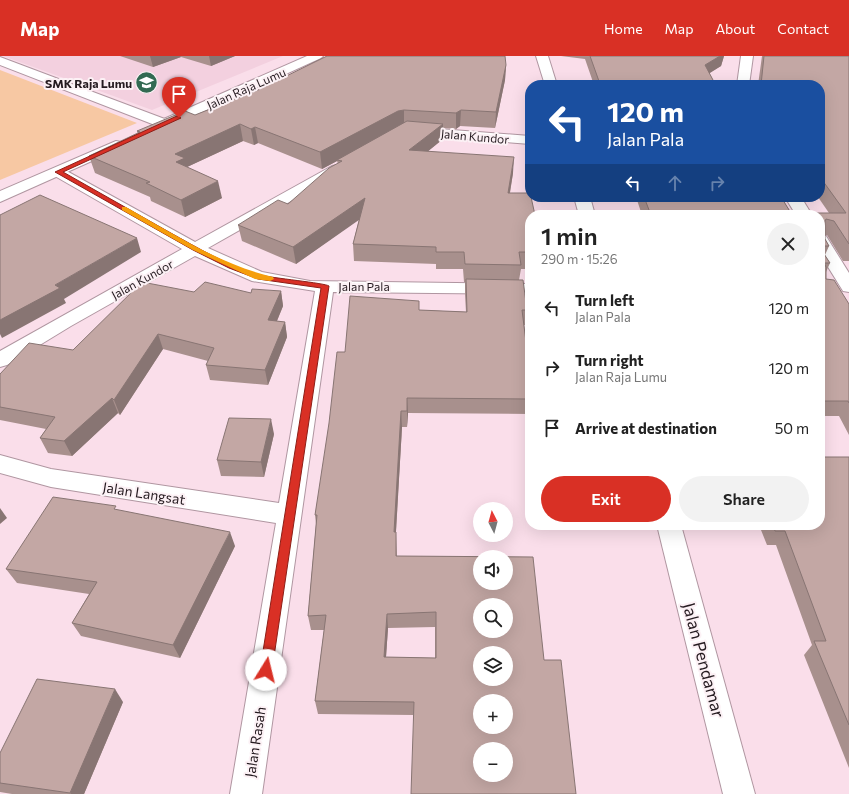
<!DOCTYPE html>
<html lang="en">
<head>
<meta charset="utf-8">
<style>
  body { margin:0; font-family:Commissioner,sans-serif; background:#f2f2f2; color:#222; height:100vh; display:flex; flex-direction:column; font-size:15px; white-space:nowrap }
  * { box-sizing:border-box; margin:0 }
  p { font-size:13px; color:#767676 }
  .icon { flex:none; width:22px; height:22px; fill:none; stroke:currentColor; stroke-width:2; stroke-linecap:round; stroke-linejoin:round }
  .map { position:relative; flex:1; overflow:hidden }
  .side { position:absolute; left:525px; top:154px; width:300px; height:320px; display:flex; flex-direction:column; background:#fff; border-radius:16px; box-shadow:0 4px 16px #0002 }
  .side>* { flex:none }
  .banner { position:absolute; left:525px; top:24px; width:300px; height:122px; border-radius:16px; box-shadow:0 4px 16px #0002; background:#1a4fa0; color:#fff; overflow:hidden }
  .needle { width:26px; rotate:354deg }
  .buttons { position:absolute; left:473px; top:446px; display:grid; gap:8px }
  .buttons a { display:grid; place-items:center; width:40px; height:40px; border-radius:50%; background:#fff; box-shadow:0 4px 16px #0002; font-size:20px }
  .pin { position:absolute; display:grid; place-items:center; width:34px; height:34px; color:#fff; margin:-41px -17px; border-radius:50% 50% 50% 0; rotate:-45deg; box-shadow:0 0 4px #0007 }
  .pin .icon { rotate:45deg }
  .me { position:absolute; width:44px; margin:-22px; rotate:9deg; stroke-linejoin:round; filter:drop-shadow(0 0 3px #0008) }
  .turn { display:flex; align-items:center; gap:14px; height:84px; padding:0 16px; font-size:18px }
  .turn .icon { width:52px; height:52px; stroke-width:2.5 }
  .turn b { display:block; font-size:28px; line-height:34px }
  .lanes { display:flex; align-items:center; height:38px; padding:0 16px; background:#0003; justify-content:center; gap:20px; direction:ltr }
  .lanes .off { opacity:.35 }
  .round { display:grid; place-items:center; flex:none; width:42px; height:42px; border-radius:21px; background:#f2f2f2 }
  .head { display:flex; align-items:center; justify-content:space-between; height:68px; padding:0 16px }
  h1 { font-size:24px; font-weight:600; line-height:30px }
  .button { display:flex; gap:8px; margin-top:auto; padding:8px 16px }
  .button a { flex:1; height:46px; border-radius:24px; background:#d93025; color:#fff; font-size:16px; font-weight:600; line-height:46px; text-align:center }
  .button a+a { background:#f2f2f2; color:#222 }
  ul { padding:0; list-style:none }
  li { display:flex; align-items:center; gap:12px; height:60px; padding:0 16px }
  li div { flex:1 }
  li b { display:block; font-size:15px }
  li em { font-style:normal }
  header { display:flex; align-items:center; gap:24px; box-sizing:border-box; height:56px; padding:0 20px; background:#d93025; color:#fff }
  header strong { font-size:19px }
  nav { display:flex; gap:22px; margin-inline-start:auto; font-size:14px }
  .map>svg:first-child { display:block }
  .built { fill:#f3d0df }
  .green { fill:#f7c8a3 }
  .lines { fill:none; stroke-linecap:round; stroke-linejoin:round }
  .street-casing { stroke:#b096a1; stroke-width:2 }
  .secondary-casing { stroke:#b096a1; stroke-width:2 }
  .street { fill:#fff; fill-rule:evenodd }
  .secondary { fill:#fff; fill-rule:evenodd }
  .wall { fill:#a8908d; fill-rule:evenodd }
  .shaded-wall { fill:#887573 }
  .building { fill:#c3a7a4; stroke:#887573; fill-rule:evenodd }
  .route { fill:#d93025; stroke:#8d1f18 }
  .slow { fill:#f59e0b }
  .labels { text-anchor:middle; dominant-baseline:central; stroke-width:4; stroke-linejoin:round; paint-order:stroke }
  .far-poi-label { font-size:12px; font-weight:bold; fill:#251b20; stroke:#fcf1f5; text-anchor:end }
  .far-street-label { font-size:12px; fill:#251b20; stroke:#fcf1f5 }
  .street-label { font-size:14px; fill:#251b20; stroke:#fcf1f5 }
  .near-street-label { font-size:17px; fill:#251b20; stroke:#fcf1f5 }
</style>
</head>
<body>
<header>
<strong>Map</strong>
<nav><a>Home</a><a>Map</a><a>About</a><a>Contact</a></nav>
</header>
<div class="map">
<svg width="849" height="738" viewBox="0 0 849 738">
  <rect width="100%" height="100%" fill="#fadeea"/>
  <polygon class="built" points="3,0 283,0 152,54"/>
  <polygon class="green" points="0,14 137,67 0,124"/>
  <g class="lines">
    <defs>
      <g id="street">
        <polygon points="536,0 548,0 557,29 545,29"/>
        <polygon points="741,0 753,0 749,29 737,29"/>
        <polygon points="0,1 170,65 172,68 170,71 160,71 0,9"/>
        <polygon points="414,71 530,80 530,88 409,78 407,75 409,72"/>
        <polygon points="337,109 342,110 344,113 342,116 208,192 262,216 310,225 530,228 530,238 333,236 262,738 230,738 276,467 51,431 0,417 0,399 51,413 279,447 315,235 252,225 195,200 71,270 7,309 0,311 0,295 182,193 53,119 51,116 53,113 58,112 63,113 195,186 332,110"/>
        <polygon points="574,141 590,141 595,159 579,159"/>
        <polygon points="785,141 801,141 812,159 796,159"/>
        <polygon points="820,179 826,180 849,217 849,236 843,235 820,198"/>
        <polygon points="657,469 681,469 755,738 723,738"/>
      </g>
      <g id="secondary">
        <polygon points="307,0 323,0 321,2 167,72 157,72 155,69 157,66"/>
        <polygon points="116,85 121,86 123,89 121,92 0,146 0,135"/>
      </g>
    </defs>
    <use href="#street" class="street-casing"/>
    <use href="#secondary" class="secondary-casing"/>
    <use href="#street" class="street"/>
    <use href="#secondary" class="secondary"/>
  </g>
  <g class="wall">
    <polygon points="120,0 235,0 211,10 181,1 153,11"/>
    <polygon points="561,0 724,0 721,10 709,17 712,29 594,29 585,3"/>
    <polygon points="762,0 849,0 849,205 843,205 827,179 825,179 825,183 829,190 825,199 830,207 826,216 826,223 849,248 849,379 839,360 820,360 820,159 642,159 636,141 781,141 791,157 829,157 818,141 820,141 820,29 758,29"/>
    <path d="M506,9L505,24L495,72L460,70L456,73L443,72V83L428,95L513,117L510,137L530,159V213H521L519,224L527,254L525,269H524L530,318V358L408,357L407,371H402L396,476L397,500L533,501L413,659L318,658L315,645L324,574H311L308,560L316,468L315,459L345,296L419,254L466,256L465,239V226H464L463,213H436V208L354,205L353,188L359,163L296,208L242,185L238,169L288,148L338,108L337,105L322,113L258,87L254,89L243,85L187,111L222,142L185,161L151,145L150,141L95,117L89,100L138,78L137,75L195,59ZM435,571V602L386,601L388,572Z"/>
    <polygon points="281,235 283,250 277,265 285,266 287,281 268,329 210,324 206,309 208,305 163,293 120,359 118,357 72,400 48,397 40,382 46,373 0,364 0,318 73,294 194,236 251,237"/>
    <polygon points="274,378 264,421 221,420 217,404"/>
    <polygon points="849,401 849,712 804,599 812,589 776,489 767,489 759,469 820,469"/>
    <polygon points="118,454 235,490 180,602 81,580 72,567 89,538 17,527 6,513"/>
    <polygon points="123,646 84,738 12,738 0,736 0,697"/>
  </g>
  <g class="shaded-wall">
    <polygon points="150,0 180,0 181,1 153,11"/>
    <polygon points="209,0 235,0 211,10"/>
    <polygon points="720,0 724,0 721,10 702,22 705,9"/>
    <polygon points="506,9 505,24 495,72 496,56"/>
    <polygon points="404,54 404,70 337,104 337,105 322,113 320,96 398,55"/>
    <polygon points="461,54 460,70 456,73 456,57"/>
    <polygon points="240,68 243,85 187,111 181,123 175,98"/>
    <polygon points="443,68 443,83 410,110 409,94"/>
    <polygon points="255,71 258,87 254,89 251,73"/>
    <polygon points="514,101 513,117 507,153 508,137"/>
    <polygon points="218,125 222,142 185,161 181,144"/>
    <polygon points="365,142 366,159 296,208 293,191"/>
    <polygon points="137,182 141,196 64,243 66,247 2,282 0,278 0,264 55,229"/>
    <polygon points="281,235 283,250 271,279 268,264"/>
    <polygon points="285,266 287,281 268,329 265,314"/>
    <polygon points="158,278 163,293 120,359 114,344"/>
    <polygon points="112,342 118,357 72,400 64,385"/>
    <polygon points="407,342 408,357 407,371"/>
    <polygon points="401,355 402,371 395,491 394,476"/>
    <polygon points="271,363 274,378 264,421 261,406"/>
    <polygon points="0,452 7,462 0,468"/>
    <polygon points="230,476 235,490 180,602 173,589"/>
    <polygon points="387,558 388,572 385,615 384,601"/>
    <polygon points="115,633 123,646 84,738 71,738 70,737"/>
  </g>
  <g class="building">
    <polygon points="327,0 505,0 506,9 496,56 461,54 456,57 404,54 398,55 320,96 255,71 251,73 240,68 175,98 185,102 176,106 218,125 181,144 146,127 150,126 89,100 140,76 137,75 185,55 195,59 258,34"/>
    <polygon points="590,0 720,0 705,9 713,24 712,29 623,29 623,28 600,28"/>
    <polygon points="764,0 849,0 849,188 834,165 826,163 825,165 825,183 829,190 820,190 820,159 651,159 644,141 781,141 791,157 846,157 820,121 820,29 761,29"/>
    <polygon points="407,65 443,68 409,94 514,101 508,137 530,137 530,141 531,141 535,159 530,159 530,196 519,196 521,209 465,208 464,196 436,196 436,191 353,188 365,142 293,191 238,169 278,144 288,148 329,112 342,105 337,104"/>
    <polygon points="40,139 137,182 55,229 60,232 0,264 0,159"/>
    <polygon points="820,192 830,207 824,207 826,211 826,223 834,224 849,248 849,347 848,345 820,345"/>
    <path d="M466,223L523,224L527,254H522L530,318V343L407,342V355H401L394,476H396V500L533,501L544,604H561L576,738H411L414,646L315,645L326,559L308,560L317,459H315L329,367L337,296H345L350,240L419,245V254L467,256ZM480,501H506V527H480ZM480,549H506V575H480ZM436,556V602L384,601L387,558ZM480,597H506V623H480ZM480,645H506V671H480ZM480,693H506V719H480Z"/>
    <polygon points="142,226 194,236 205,226 251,237 252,233 281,235 268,264 285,266 265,314 206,309 214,292 158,278 114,344 112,342 64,385 40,382 55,361 0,351 0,318 29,287 73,294"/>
    <polygon points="229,362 271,363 261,406 217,404"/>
    <polygon points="820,401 849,401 849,669 814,585 826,585 785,475 775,475 773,469 820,469"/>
    <polygon points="53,441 116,450 114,453 230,476 173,589 72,567 97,526 6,513"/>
    <polygon points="37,623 115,633 70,737 0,727 0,697"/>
  </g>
  <path class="route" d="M177,60L181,62L63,116C98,136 134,156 169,176C196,191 230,211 260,219C271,222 325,227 329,230L272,614L270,618L266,619L262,618L260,614L321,232L258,223L229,212L193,194L55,116Z"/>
  <path class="slow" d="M122,151H126C172,177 221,209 273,221L274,223L270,225L255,223L193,194L122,154Z"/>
  <defs>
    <symbol id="school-disc" viewBox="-11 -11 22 22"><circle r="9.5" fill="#326a52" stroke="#fcf1f5"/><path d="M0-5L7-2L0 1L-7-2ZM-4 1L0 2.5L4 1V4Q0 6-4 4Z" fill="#fff"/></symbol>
  </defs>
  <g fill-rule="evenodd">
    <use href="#school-disc" x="134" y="14" width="25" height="25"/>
  </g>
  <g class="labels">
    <g class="far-poi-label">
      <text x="132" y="27">SMK Raja Lumu</text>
    </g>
    <g class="far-street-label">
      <text transform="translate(246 32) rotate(-24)">Jalan Raja Lumu</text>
      <text transform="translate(475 80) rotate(5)">Jalan Kundor</text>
      <text transform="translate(142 223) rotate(-29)">Jalan Kundor</text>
      <text x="364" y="230">Jalan Pala</text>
    </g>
    <g class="street-label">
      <text transform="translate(144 437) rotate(9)">Jalan Langsat</text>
      <text transform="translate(255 686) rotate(-81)">Jalan Rasah</text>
    </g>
    <g class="near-street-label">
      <text transform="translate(704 604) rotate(75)">Jalan Pendamar</text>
    </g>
  </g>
</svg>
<div class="buttons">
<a><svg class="needle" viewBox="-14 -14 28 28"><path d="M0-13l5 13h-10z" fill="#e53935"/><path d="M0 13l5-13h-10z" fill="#767676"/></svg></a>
<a><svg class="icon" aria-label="sound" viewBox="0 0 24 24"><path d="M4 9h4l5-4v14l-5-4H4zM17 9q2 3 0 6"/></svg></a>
<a><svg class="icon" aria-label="search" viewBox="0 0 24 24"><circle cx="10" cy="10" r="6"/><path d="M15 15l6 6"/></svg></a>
<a><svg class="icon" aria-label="layers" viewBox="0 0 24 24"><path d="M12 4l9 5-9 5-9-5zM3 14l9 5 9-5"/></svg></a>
<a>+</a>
<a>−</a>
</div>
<div class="pin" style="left:179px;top:62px;background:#d93025"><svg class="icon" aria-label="arrive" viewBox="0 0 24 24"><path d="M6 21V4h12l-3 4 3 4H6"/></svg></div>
<svg class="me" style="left:266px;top:614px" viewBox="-20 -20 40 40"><circle r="19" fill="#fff"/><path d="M0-13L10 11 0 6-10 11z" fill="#d93025"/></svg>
<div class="banner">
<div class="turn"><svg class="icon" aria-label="left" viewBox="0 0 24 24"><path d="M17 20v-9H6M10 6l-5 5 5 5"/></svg><div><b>120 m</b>Jalan Pala</div></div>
<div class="lanes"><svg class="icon" aria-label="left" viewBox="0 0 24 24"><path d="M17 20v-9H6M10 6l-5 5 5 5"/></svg><svg class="icon off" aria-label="ahead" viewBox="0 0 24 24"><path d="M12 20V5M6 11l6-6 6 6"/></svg><svg class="icon off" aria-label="right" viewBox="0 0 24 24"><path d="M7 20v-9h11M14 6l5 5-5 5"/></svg></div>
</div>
<section class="side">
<div class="head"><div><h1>1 min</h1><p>290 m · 15:26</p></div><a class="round"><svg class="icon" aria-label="close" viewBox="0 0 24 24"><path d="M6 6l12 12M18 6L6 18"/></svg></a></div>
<ul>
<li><svg class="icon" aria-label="left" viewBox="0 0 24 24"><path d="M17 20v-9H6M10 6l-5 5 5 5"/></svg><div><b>Turn left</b><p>Jalan Pala</p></div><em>120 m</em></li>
<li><svg class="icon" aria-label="right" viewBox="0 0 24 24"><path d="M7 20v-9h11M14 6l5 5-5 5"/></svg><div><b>Turn right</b><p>Jalan Raja Lumu</p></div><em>120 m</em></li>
<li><svg class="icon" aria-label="arrive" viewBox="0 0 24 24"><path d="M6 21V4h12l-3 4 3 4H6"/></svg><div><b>Arrive at destination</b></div><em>50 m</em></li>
</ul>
<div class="button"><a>Exit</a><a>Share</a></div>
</section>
</div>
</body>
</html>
